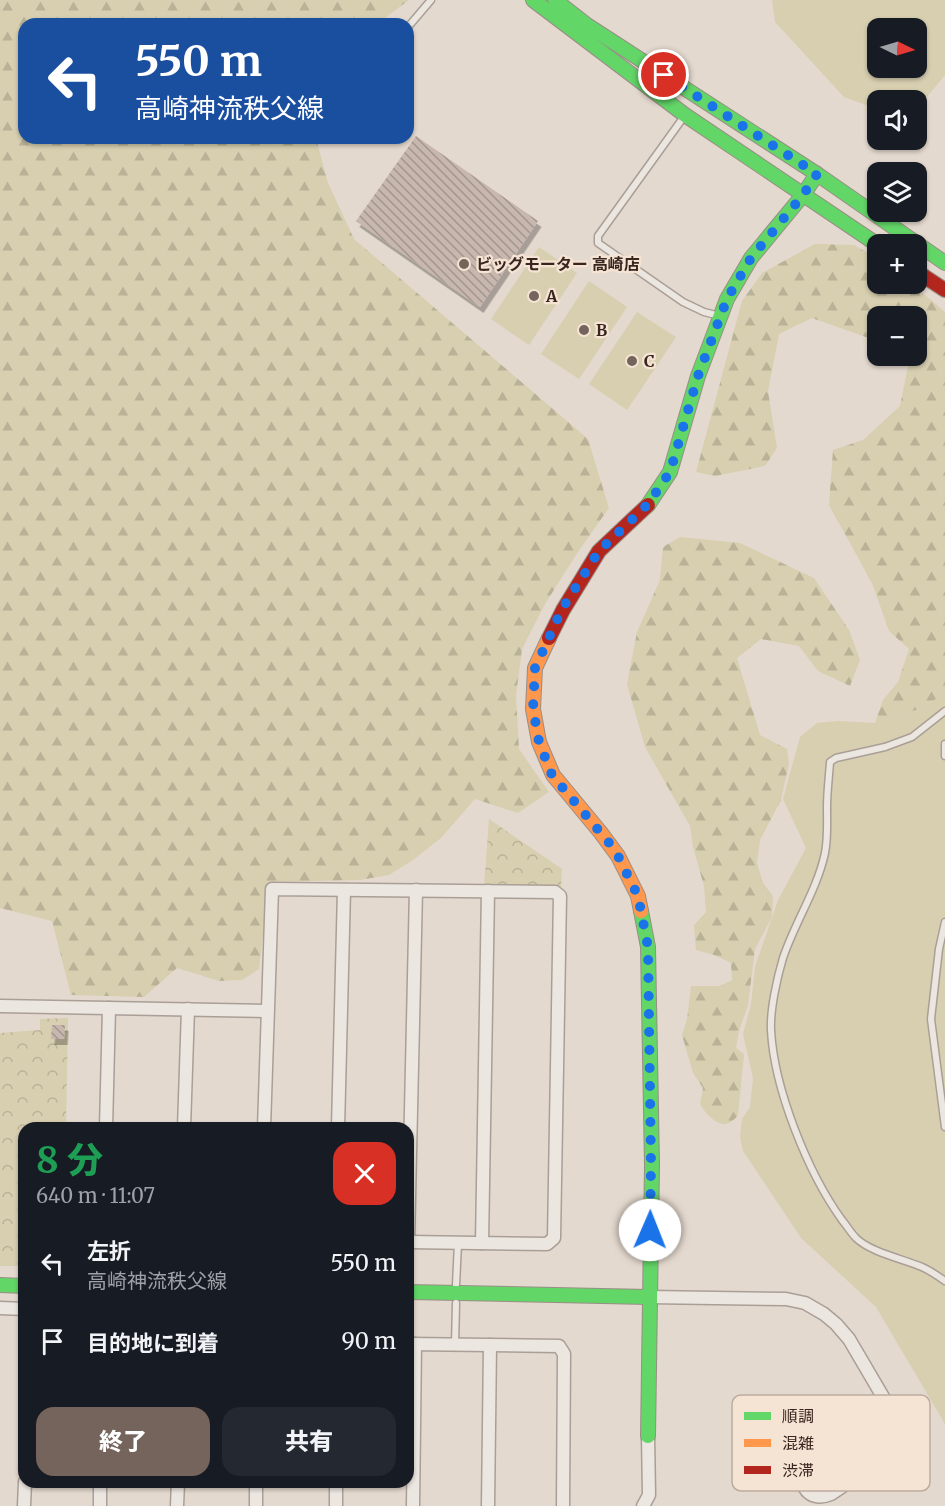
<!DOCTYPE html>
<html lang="ja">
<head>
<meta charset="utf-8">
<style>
  body { margin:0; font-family:Merriweather,"Noto Sans JP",serif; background:#242831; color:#f1f3f6; height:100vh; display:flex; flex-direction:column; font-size:22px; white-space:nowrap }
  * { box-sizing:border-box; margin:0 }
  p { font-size:20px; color:#9ea1a6 }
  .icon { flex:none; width:33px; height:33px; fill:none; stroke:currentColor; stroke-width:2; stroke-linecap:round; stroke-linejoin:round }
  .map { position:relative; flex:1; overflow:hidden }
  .details { position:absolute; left:18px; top:1122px; width:396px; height:366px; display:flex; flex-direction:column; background:#171b24; border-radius:18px; box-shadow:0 2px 4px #0004 }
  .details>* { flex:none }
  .hud { position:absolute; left:18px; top:18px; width:396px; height:126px; border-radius:18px; box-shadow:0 2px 4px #0004; background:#1a4fa0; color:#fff; overflow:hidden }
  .needle { width:39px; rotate:95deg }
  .controls { position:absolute; left:867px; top:18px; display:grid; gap:12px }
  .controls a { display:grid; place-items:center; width:60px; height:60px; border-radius:12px; background:#171b24; box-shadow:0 2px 4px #0004; font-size:30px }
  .pin { position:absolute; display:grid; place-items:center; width:51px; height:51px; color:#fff; margin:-26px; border:3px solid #fff; border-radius:50%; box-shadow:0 2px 6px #0007 }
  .me { position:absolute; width:66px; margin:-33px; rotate:1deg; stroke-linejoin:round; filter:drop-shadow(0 0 4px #0008) }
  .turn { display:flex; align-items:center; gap:21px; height:126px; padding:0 18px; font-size:27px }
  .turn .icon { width:78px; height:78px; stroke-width:2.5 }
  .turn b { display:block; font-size:42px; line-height:51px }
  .round { display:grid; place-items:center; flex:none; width:63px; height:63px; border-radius:18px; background:#242831 }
  .summary { display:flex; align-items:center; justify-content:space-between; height:102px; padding:0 18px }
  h1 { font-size:36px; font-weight:800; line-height:45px; color:#1e9e55 }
  .primary-button { display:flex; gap:12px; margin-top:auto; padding:12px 18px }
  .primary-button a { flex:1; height:69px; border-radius:18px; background:#75645c; color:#fff; font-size:24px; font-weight:800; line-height:69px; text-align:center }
  .primary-button a+a { background:#242831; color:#f1f3f6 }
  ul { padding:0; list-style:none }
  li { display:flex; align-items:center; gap:18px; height:78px; padding:0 18px }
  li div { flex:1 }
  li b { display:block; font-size:22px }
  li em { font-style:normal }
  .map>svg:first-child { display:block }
  .grass { fill:#d7cfb0; fill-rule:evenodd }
  .forest { fill:url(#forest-firs) }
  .park { fill:url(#park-crowns) }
  .building { fill:url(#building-back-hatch); filter:url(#shadow) }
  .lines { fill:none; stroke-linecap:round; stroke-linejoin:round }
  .lane-casing { stroke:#aa9f97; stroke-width:9 }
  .street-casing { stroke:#aa9f97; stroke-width:15 }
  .fast-casing { stroke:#998e86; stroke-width:16 }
  .slow-casing { stroke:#998e86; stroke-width:16 }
  .jam-casing { stroke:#998e86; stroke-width:16 }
  .lane { stroke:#ece6e0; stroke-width:6 }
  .street { stroke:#ece6e0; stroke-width:12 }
  .fast { stroke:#63d668; stroke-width:14 }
  .slow { stroke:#ff974d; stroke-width:14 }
  .jam { stroke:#b3261e; stroke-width:14 }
  .route { stroke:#1a73e8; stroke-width:10; stroke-dasharray:0 18 }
  .poi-dot { fill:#75645c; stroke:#f5e4d4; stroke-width:2 }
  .labels { text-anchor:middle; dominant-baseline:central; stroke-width:4.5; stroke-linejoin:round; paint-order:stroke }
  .poi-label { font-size:16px; font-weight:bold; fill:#39251f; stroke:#f5e4d4; text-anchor:start }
  .key { fill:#f5e4d4; stroke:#bdab9e; stroke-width:1.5 }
  .key-label { font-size:16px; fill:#39251f }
</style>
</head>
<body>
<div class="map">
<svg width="945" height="1506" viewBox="0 0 945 1506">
  <defs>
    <pattern id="forest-firs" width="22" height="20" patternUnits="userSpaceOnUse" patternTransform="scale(1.5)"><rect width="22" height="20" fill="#d7cfb0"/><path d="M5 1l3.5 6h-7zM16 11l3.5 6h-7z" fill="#b9b297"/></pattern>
    <pattern id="park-crowns" width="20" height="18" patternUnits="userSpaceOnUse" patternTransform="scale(1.5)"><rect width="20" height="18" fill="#d7cfb0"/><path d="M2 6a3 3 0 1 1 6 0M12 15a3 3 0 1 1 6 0" fill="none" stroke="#b9b297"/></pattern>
    <pattern id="building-back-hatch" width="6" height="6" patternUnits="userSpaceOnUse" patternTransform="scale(1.5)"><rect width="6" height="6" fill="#c8b7af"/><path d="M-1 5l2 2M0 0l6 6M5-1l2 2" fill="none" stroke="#a3958e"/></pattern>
    <filter id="shadow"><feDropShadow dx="3.5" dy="6" stdDeviation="0" flood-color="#0004"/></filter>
  </defs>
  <rect width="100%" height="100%" fill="#e4d9ce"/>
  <g class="grass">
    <path d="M772,0H945V75L917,109L916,100H878L877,109L844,97L775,22ZM878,28H916V68H878Z"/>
    <polygon points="539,247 577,273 529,345 491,319"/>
    <polygon points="589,281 627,307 579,379 541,354"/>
    <polygon points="637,312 676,337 627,410 589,384"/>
    <polygon points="945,694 945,1424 876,1307 801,1238 743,1151 740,1137 742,1119 750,1107 753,1078 743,1034 751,1004 755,967 778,900 806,848 783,799 800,737 817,723 838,721 875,723 916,710"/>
  </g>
  <g class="forest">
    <polygon points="0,0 409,0 377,24 24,24 24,138 316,138 328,183 354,239 588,439 609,508 576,555 545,604 522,649 516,696 519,749 549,792 518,813 475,799 441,838 413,860 389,875 360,880 269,882 259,969 242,980 219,981 177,968 144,997 71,995 52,921 0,908"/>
    <polygon points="815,244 854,245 877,258 878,284 912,284 945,312 945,694 916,710 875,723 883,700 898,682 909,649 889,631 872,583 829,505 833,450 863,440 900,406 910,356 916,356 916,316 878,316 877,341 812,318 779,334 768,391 777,448 765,466 715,476 696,472 742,301 762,273"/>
    <path d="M680,537L740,543L814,578L849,630L860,660L850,686L818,671L799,646L761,639L737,658L760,735L787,749L789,763L781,800L760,840L757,863L763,883L773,896L772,917L755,949L748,1005L739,1031L736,1048L744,1054L738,1116C735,1118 733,1121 729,1123C718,1128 705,1113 700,1104L703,1088L693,1073L682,1035L687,1019L691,986H720L732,980L731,963L714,955L696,950L694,925L706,912L704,886L693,847L690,826L645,747L627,684L637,632L660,580L663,547Z"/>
  </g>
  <g class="park">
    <polygon points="489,819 562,869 561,889 484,886"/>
    <polygon points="68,1018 66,1128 24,1128 24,1266 0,1266 0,1033 40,1030 40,1019"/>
  </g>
  <g class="building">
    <polygon points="416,136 538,221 480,307 356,221"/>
    <polygon points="52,1025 65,1025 64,1039 51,1039"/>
  </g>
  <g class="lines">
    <defs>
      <g id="lane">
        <polyline points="408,27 431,0"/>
        <polyline points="683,118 598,236 598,243 683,302 704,312 720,316"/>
        <path d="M945,711L912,737L885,747L836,758L830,762C829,777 827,792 827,807C827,823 828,838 825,853C817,890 795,922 783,958C777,978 770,1010 771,1030C774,1089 808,1173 842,1220C847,1226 851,1233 856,1238C870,1252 903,1259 922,1267C931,1271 938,1276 945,1281"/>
        <polyline points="945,744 945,756"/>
        <polyline points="945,922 939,949 931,1019 945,1127"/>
        <polyline points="456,1285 458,1243"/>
        <polyline points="455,1345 456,1303"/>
      </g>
      <g id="street">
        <polyline points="0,1006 267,1011"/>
        <polyline points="106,1128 109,1008"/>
        <polyline points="184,1128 188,1009"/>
        <polyline points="264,1128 272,889 555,892 560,896 554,1238 547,1244 408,1242"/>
        <polyline points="338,1128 344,890"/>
        <polyline points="408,1242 416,890"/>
        <polyline points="482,1243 488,891"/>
        <path d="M649,1297L786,1299L805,1303L824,1314L836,1324L849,1339L903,1431L904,1445L831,1494C813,1502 798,1490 804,1470L893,1415"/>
        <polyline points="0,1308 24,1309"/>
        <polyline points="408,1344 559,1346 564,1354 563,1506"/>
        <polyline points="24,1506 25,1482"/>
        <polyline points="100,1506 100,1482"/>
        <polyline points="177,1506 178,1482"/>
        <polyline points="256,1506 256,1482"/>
        <polyline points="336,1506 336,1482"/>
        <polyline points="413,1506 415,1344"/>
        <polyline points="488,1506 490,1345"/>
        <polyline points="643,1506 649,1495 648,1436"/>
      </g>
      <g id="fast">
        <polyline points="533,0 685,115 878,245"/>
        <polyline points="555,0 587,25 817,174 945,263"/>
        <polyline points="648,505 670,472 698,376 727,299 751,258 803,195 817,174"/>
        <polyline points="641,911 648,947 652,1165 648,1436"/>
        <polyline points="0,1285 24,1286"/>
        <polyline points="408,1292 649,1297"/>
      </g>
      <polyline id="slow" points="549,638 535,668 533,709 539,742 553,775 601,833 618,856 638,896 641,911"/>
      <g id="jam">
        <polyline points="916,271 945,290"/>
        <polyline points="549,638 563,610 599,551 648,505"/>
      </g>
    </defs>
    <use href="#lane" class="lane-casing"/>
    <use href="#street" class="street-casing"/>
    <use href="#fast" class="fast-casing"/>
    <use href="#slow" class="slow-casing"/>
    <use href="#jam" class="jam-casing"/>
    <use href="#lane" class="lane"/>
    <use href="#street" class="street"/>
    <use href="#fast" class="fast"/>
    <use href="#slow" class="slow"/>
    <use href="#jam" class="jam"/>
  </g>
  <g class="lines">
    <polyline class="route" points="650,1230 651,1165 648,947 638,896 618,856 610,844 552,775 539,742 533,709 535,668 562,609 599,551 648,504 670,472 698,376 727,299 751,258 803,195 817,174 664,75"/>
  </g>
  <g class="poi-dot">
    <circle cx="464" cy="264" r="6"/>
    <circle cx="534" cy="296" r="6"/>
    <circle cx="584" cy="330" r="6"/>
    <circle cx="632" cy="361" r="6"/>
  </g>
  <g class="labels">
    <g class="poi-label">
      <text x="476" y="264">ビッグモーター 高崎店</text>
      <text x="546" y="296">A</text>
      <text x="596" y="330">B</text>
      <text x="644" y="361">C</text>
    </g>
  </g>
  <rect x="732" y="1395" width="198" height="96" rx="9" class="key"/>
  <rect x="744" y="1412" width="27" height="8" fill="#63d668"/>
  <rect x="744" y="1439" width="27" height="8" fill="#ff974d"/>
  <rect x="744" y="1466" width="27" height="8" fill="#b3261e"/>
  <g class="key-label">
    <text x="782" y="1422">順調</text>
    <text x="782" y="1449">混雑</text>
    <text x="782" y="1476">渋滞</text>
  </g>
</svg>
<div class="controls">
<a><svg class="needle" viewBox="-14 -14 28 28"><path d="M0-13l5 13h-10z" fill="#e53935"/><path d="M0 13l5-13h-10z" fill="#9ea1a6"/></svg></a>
<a><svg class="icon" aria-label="sound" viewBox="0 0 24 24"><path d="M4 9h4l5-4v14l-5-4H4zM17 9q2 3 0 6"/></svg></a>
<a><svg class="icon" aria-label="layers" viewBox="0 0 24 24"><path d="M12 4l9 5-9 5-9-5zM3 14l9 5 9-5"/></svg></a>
<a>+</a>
<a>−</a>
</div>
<div class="pin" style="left:664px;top:75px;background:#d93025"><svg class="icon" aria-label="arrive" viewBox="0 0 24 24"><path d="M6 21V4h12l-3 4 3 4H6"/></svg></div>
<svg class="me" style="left:650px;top:1230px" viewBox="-20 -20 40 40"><circle r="19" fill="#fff"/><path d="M0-13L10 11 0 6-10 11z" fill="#1a73e8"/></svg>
<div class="hud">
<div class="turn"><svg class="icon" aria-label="left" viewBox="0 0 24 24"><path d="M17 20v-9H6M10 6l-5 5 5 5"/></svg><div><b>550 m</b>高崎神流秩父線</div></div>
</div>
<section class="details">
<div class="summary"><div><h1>8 分</h1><p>640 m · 11:07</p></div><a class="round" style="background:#d93025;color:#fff"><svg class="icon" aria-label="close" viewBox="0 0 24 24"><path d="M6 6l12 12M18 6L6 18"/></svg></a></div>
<ul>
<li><svg class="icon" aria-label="left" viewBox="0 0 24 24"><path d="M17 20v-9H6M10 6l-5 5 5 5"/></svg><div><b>左折</b><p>高崎神流秩父線</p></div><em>550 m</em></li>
<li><svg class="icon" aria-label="arrive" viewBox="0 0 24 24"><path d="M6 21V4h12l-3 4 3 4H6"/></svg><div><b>目的地に到着</b></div><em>90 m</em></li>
</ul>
<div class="primary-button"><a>終了</a><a>共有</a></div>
</section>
</div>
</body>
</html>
